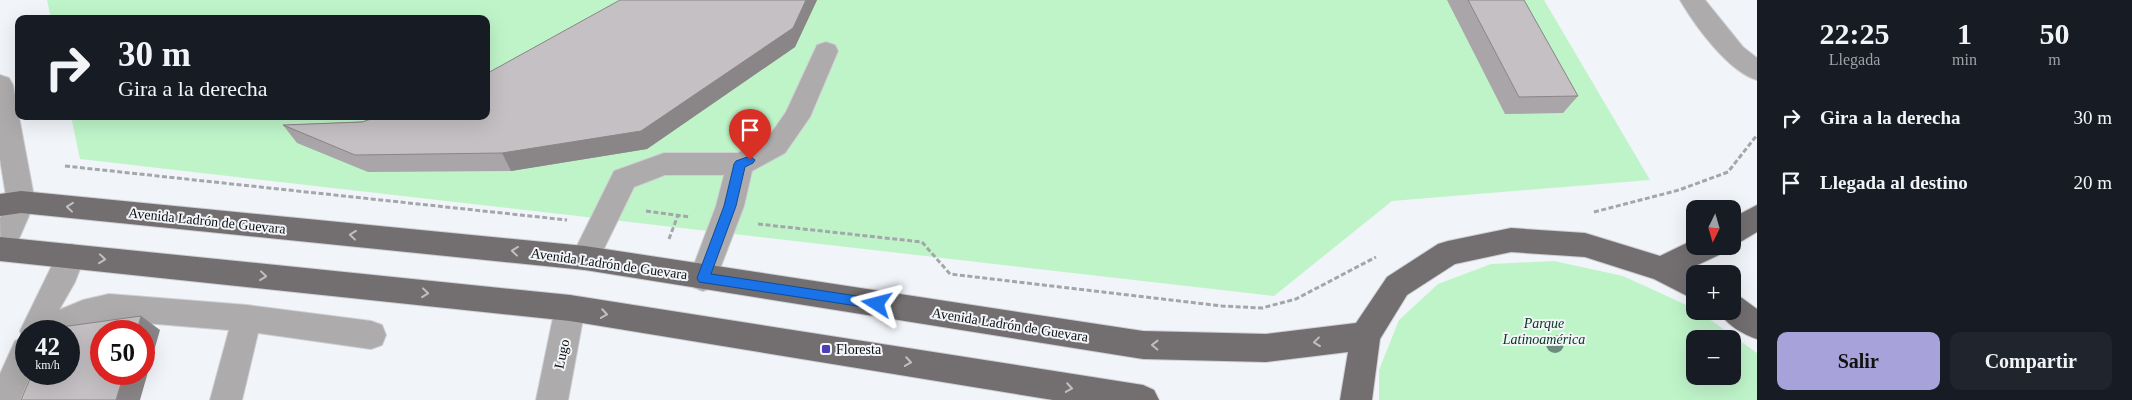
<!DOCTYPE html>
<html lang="es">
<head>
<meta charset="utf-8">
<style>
  body { margin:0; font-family:Georgia,serif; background:#20242c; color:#f1f3f6; height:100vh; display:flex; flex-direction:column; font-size:19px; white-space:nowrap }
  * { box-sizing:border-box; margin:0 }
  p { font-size:16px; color:#9ea1a6 }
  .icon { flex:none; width:28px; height:28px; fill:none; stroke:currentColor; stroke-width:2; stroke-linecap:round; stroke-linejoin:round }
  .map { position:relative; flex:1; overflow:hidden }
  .drawer { display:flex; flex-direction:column; background:#171b24; width:375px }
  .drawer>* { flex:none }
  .guide { position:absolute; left:15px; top:15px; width:475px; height:105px; border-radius:10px; box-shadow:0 5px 20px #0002; background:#171b24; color:#f1f3f6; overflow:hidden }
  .needle { width:32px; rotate:185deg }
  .buttons { position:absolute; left:1686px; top:200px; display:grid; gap:10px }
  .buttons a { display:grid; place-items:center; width:55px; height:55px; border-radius:10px; background:#171b24; box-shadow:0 5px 20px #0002; font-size:25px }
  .speed { position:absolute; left:15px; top:320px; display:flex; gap:10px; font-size:25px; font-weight:700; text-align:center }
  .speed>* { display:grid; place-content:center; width:65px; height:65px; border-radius:50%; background:#171b24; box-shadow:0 5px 20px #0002; line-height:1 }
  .speed small { font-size:12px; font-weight:400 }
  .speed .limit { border:8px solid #d22; background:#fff; color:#111 }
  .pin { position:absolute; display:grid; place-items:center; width:42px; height:42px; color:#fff; margin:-51px -21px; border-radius:50% 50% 50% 0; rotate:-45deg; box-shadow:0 0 5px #0007 }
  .pin .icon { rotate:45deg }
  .me { position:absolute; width:55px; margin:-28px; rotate:279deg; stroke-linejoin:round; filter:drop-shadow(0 0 4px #0008) }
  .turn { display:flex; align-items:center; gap:18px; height:105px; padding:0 20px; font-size:22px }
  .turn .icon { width:65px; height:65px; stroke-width:2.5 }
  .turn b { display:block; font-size:35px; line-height:42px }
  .eta { display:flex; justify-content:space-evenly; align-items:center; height:85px; text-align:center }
  .eta b { font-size:30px; font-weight:600; line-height:35px }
  .action { display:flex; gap:10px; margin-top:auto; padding:10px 20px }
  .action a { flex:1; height:58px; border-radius:10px; background:#a7a2d9; color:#111; font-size:20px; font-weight:600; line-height:58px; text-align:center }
  .action a+a { background:#20242c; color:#f1f3f6 }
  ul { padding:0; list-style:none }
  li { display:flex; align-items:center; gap:15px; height:65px; padding:0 20px }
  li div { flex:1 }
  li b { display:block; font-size:19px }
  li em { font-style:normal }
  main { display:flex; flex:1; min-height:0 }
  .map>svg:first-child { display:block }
  .green { fill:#bff4c9; fill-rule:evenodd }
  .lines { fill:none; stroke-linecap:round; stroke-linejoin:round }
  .minor-casing { stroke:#cdcfd3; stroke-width:2 }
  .major-casing { stroke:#cdcfd3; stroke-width:2 }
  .path { stroke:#a4a7aa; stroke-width:3; stroke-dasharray:5 2.5; stroke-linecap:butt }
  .minor { fill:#adabab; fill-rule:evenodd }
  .major { fill:#736f70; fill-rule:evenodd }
  .tree { fill:#6e8c7c }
  .wall { fill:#a9a5a8 }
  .shaded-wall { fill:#8a8688 }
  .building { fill:#c5c0c3; stroke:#8a8688 }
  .oneway { stroke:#bfbfc2 }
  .route { fill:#1a73e8; stroke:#114b97 }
  .poi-dot { fill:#4d3eb5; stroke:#f1f4f8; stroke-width:2 }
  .labels { text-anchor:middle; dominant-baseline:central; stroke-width:4; stroke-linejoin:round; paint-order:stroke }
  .street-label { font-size:14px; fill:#0e0f10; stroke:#f1f4f8 }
  .park-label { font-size:14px; font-style:italic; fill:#033716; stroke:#f1f4f8 }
  .poi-label { font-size:14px; fill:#0e0f10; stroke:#f1f4f8; text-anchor:start }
</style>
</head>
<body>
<main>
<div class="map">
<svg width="1757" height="400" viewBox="0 0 1757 400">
  <rect width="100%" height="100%" fill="#f1f4f8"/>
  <g class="green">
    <polygon points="47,0 1544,0 1650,180 1392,201 1274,296 80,159 71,116 486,116 486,19 51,19"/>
    <path d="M1554,261L1623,276L1693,308L1695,311H1698L1757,353V400H1379V370L1399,320L1438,284L1491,264ZM1695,339H1732V376H1695Z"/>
  </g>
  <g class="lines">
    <defs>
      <g id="minor">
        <path d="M1680,0H1705L1743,47L1757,58V80C1729,72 1695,26 1680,0Z"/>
        <polygon points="826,42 835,45 838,51 810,117 785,153 752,171 744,206 713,287 703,291 693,287 689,278 716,206 724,175 665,175 634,187 595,267 585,270 575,267 571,258 614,171 664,153 738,153 767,139 786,112 817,45"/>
        <polygon points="0,75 9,78 13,85 35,202 11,257 1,260 0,218 7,202 0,159"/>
        <polygon points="71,244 81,247 85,256 75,282 59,310 83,300 109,294 247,305 371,321 382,325 386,335 382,345 371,349 258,333 242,400 210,400 229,330 109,320 81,328 69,341 69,331 26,331 26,374 31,374 20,400 0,400 0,374 15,341 23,338 20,331 61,247"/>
        <polygon points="570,295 580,299 585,308 568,400 536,400 555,308 560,299"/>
      </g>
      <g id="major">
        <polygon points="21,191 585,246 1143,331 1266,334 1356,323 1387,277 1438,244 1448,241 1511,228 1585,233 1660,256 1695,239 1695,246 1723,246 1719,255 1689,269 1697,274 1695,274 1695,300 1654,279 1585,257 1511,252 1455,264 1407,295 1380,339 1372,400 1340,400 1348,352 1266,362 1143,359 585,270 21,213 0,216 0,194"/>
        <polygon points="1757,205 1757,232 1742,241 1732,245 1732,218"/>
        <polygon points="0,237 570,295 1143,385 1154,390 1159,400 1053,400 570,321 0,261"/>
        <path d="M1732,294L1742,298L1757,309V339C1744,335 1725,324 1719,311H1732Z"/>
      </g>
    </defs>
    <use href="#minor" class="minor-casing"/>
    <use href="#major" class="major-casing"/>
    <g class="path">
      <polyline points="65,166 567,220"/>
      <polyline points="646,211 690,217"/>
      <polyline points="1594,212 1679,190 1728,172 1757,135"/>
      <polyline points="758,224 922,242 950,274 1222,306 1262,308 1296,299 1376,257"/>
      <polyline points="669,239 678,215"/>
    </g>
    <use href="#minor" class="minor"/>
    <use href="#major" class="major"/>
  </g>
  <circle class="tree" cx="1555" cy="344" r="9"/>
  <g class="wall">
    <polygon points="620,0 817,0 795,47 647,149 511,171 368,172 297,143 283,125 486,116"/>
    <polygon points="1447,0 1524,0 1578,96 1563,113 1505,114"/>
  </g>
  <g class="shaded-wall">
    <polygon points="806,0 817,0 795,47 647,149 511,171 502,153"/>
    <polygon points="141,316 160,330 140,400 116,400 124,374 144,374 144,331 137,331"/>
  </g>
  <g class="building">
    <polygon points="620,0 806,0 793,28 641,131 502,153 355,155 283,125 362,122 380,116 486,116 486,74"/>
    <polygon points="1468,0 1524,0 1578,96 1519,97"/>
    <polygon points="141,316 137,331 101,331 101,374 124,374 116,400 21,400 32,374 69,374 69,331 46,331 47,329"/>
  </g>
  <defs><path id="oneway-chevron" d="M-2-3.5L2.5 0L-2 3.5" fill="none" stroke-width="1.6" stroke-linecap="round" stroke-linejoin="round" transform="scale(1.25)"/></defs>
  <g class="oneway">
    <use href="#oneway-chevron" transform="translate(70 207) rotate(-174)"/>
    <use href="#oneway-chevron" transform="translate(353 235) rotate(-174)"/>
    <use href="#oneway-chevron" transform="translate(515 251) rotate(-174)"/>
    <use href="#oneway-chevron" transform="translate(102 259) rotate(6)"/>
    <use href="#oneway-chevron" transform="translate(263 276) rotate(6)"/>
    <use href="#oneway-chevron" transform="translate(425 293) rotate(6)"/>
    <use href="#oneway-chevron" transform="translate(604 314) rotate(9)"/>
    <use href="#oneway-chevron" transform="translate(1317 342) rotate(173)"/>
    <use href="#oneway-chevron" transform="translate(1155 345) rotate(-179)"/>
    <use href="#oneway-chevron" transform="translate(908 362) rotate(9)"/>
    <use href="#oneway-chevron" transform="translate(1069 388) rotate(9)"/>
  </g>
  <polygon class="route" points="750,156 755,160 753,163 745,167 736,206 711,274 877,299 881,300 883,304 881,308 877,309 699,282 697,278 724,206 734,164 736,161"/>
  <rect class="poi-dot" x="821" y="344" width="10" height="10" rx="2.5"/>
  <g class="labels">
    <g class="street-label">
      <text transform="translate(207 221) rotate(6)">Avenida Ladrón de Guevara</text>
      <text transform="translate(609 264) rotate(8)">Avenida Ladrón de Guevara</text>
      <text transform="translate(1010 325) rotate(9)">Avenida Ladrón de Guevara</text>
      <text transform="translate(562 354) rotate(-78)">Lugo</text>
    </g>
    <g class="park-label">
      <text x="1544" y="323">Parque<tspan x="1544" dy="16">Latinoamérica</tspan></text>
    </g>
    <g class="poi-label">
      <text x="836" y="349">Floresta</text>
    </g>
  </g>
</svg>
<div class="buttons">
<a><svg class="needle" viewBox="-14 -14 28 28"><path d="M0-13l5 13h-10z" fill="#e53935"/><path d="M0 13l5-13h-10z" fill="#9ea1a6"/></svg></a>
<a>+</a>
<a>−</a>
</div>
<div class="speed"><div>42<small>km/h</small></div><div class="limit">50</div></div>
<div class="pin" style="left:750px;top:160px;background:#d93025"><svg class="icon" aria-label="arrive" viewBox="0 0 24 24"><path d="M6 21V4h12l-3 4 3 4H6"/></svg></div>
<svg class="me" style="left:877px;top:304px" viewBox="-20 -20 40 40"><path d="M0-17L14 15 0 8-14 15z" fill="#1a73e8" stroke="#fff" stroke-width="4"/></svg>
<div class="guide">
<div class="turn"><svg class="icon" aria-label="right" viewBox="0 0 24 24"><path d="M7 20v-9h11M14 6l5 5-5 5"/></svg><div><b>30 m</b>Gira a la derecha</div></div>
</div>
</div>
<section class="drawer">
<div class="eta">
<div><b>22:25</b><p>Llegada</p></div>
<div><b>1</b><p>min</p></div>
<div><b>50</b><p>m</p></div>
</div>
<ul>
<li><svg class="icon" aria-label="right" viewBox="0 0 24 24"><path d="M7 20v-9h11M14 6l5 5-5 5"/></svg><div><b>Gira a la derecha</b></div><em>30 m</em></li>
<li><svg class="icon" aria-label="arrive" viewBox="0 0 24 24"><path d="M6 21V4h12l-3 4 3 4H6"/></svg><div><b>Llegada al destino</b></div><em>20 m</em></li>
</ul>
<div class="action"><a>Salir</a><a>Compartir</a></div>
</section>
</main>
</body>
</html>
